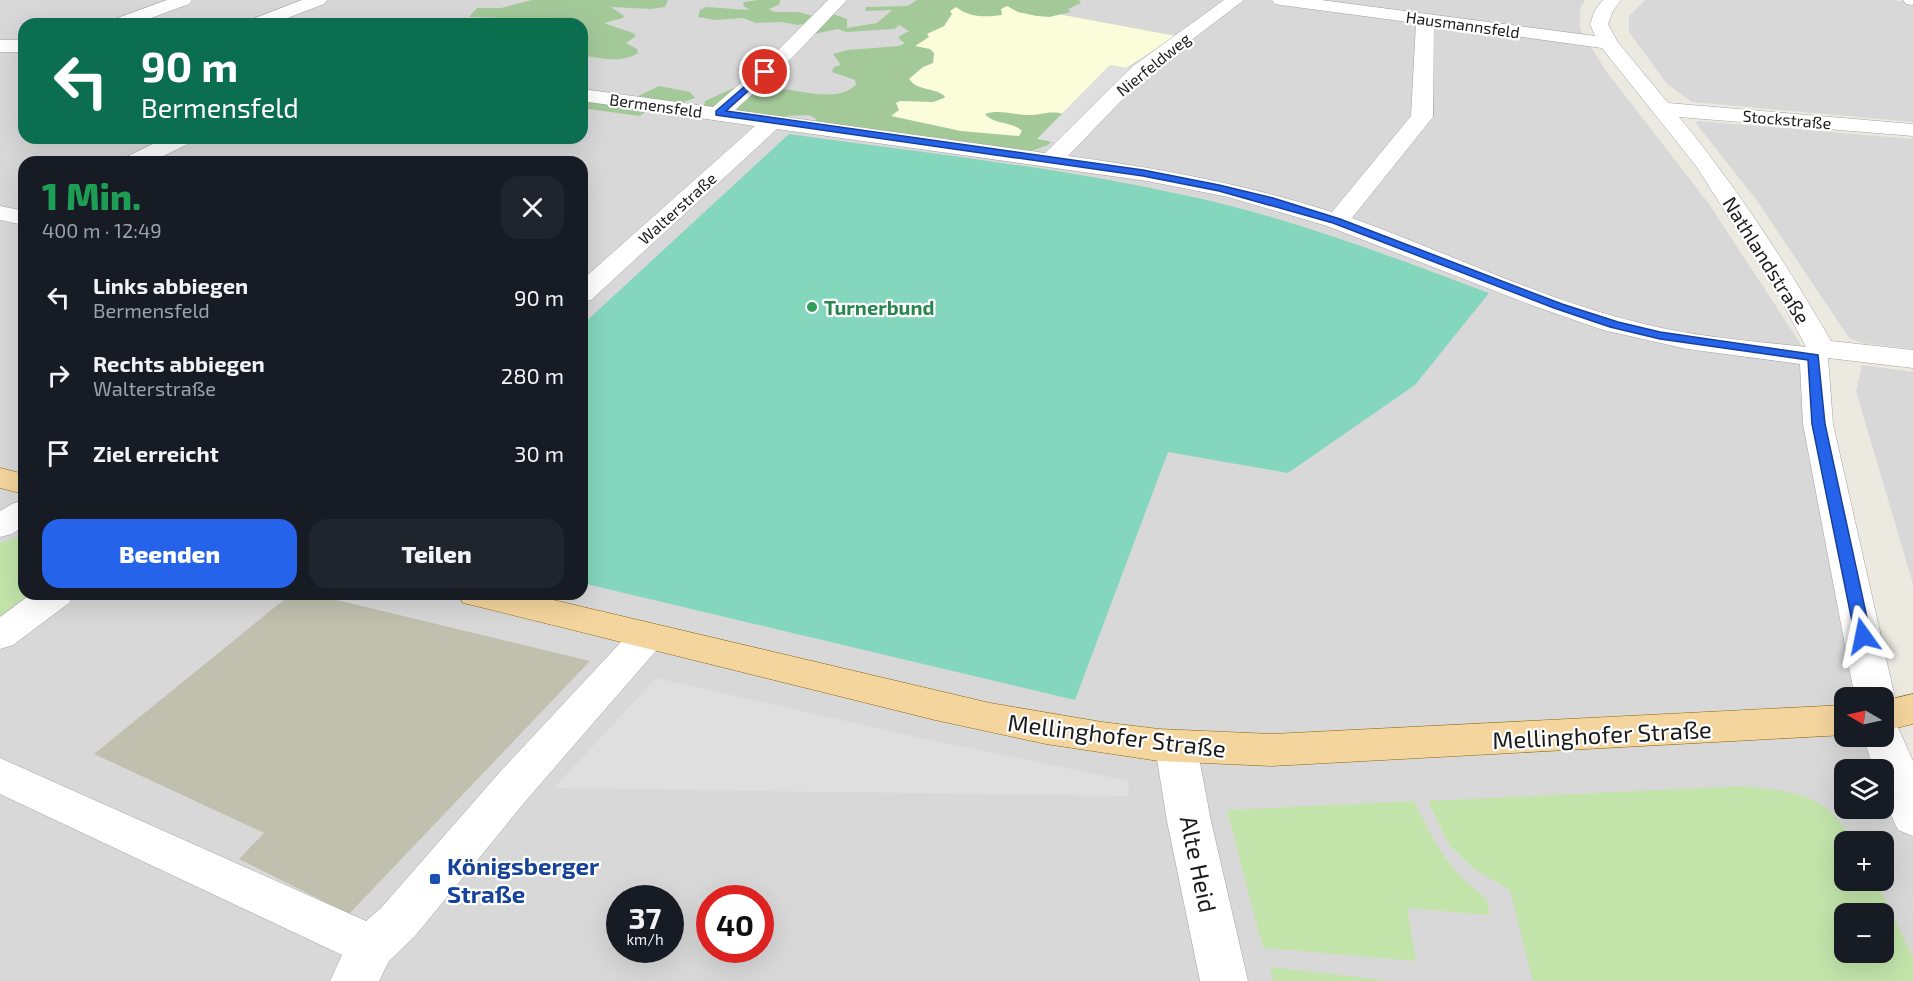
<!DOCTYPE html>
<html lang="de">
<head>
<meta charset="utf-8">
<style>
  body { margin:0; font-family:"Exo 2",sans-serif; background:#20242c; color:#f1f3f6; height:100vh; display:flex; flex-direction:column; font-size:22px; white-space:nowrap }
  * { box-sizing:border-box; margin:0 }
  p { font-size:20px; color:#9ea1a6 }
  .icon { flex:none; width:33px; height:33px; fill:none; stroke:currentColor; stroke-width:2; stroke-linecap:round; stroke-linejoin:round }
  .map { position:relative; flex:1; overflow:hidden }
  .drawer { position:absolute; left:18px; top:156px; width:570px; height:444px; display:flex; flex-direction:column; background:#171b24; border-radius:18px; box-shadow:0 6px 24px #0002 }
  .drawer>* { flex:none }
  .guide { position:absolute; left:18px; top:18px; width:570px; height:126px; border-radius:18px; box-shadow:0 6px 24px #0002; background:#0b6e4f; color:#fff; overflow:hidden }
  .needle { width:39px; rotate:279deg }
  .tools { position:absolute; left:1834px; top:687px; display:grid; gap:12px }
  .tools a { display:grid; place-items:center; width:60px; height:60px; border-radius:12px; background:#171b24; box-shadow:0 6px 24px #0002; font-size:30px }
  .speed { position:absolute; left:606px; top:885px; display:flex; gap:12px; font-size:30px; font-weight:700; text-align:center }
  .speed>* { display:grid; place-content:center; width:78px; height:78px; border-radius:50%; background:#171b24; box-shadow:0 6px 24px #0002; line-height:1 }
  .speed small { font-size:15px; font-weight:400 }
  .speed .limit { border:9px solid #d22; background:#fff; color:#111 }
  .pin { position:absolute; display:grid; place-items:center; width:51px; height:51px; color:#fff; margin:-26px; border:3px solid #fff; border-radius:50%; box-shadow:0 2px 6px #0007 }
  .me { position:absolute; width:66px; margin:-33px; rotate:348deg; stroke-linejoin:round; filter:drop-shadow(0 0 4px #0008) }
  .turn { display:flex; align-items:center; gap:21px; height:126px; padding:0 24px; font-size:27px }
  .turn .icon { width:78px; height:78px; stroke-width:2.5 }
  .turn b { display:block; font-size:42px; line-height:51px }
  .round { display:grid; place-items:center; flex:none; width:63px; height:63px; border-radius:18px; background:#20242c }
  .head { display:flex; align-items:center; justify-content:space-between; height:102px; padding:0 24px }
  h1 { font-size:36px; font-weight:800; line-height:45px; color:#1e9e55 }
  .action { display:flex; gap:12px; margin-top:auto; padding:12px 24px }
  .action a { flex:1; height:69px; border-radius:18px; background:#2563eb; color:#fff; font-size:24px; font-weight:800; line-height:69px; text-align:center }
  .action a+a { background:#20242c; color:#f1f3f6 }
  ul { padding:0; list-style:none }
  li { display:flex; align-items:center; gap:18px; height:78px; padding:0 24px }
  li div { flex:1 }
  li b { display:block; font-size:22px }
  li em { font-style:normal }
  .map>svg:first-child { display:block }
  .residential { fill:#d9d8d8; fill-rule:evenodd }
  .education { fill:#fafcda }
  .construction { fill:#bfc0ae }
  .grass { fill:#c2e4aa; fill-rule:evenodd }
  .forest { fill:#a4c999 }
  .pitch { fill:#84d7bc }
  .parking { fill:#dfdfdf }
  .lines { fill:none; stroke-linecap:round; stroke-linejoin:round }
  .minor-casing { stroke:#a2a2a2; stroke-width:1 }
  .major-casing { stroke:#89670a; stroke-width:1 }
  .minor { fill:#fff; fill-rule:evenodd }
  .major { fill:#f5d59e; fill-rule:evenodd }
  .route { fill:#2563eb; stroke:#184099; stroke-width:1.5 }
  .leisure-dot { fill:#2e9e5b; stroke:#fff; stroke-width:2 }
  .transit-dot { fill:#1a4fb4; stroke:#fff; stroke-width:2 }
  .labels { text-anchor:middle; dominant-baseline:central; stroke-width:4.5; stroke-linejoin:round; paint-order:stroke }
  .far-street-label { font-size:16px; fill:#1b1b1b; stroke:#fff }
  .street-label { font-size:20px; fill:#1b1b1b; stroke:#fff }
  .leisure-label { font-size:20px; font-weight:bold; fill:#27864d; stroke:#fff; text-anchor:start }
  .near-street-label { font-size:24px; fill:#1b1b1b; stroke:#fff }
  .near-transit-label { font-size:24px; font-weight:bold; fill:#164399; stroke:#fff; text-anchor:start }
</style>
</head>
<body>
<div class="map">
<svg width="1913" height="981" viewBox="0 0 1913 981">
  <rect width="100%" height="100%" fill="#ece9e1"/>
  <g class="residential">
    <path d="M0,0H1585L1580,9V29L1606,71L1709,204L1804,349L1882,697L1845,698V736H1884L1913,768V981H0ZM24,24H582V138H24ZM24,162H582V594H24ZM1845,770H1884V808H1845ZM1845,842H1884V880H1845ZM620,898H670V950H620ZM710,898H760V950H710ZM1845,914H1884V952H1845Z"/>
    <polygon points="1645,0 1894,0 1913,3 1913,122 1692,102 1667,84 1629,32 1629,16"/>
    <polygon points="1700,121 1913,139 1913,349 1862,343 1849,338 1758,202 1695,122"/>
    <polygon points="1862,365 1913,372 1913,584 1856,391"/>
  </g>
  <polygon class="education" points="939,0 982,0 1176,36 1126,68 1110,65 1037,139 1026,144 839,117"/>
  <polygon class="construction" points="291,594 312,594 590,661 349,914 239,859 264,833 94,754"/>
  <g class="grass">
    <polygon points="24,534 24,594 33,594 0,619 0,543"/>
    <path d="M1740,786C1771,789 1811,791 1834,815C1841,823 1847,833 1854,841L1845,842V880L1876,881L1913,957V981H1533L1510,890L1474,869L1449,845L1428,801ZM1845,914H1884V952H1845Z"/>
    <path d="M1414,801C1435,844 1448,870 1487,899L1490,915L1407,908L1416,961L1263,948L1227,810Z"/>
    <polygon points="1270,967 1392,981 1273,981"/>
  </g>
  <g class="forest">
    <path d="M532,0H668L665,7L651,9L611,7L624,16L623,18L604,23L633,33L636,36L626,43L637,49L638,53C621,64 601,58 582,55V24H489L501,18L469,17L477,8H501Z"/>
    <path d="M758,0H780V4L769,9L774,12H798L813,16L833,14L847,19V28L877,23L892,10L865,11L866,7L908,6L917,0H1079L1081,3L1068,9L1071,12L1049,17L1037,16L1018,12L1007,6L1001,9L1002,15C984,17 970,18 956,7L950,11L952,14L944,26L927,34L929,37L915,46L930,49L934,53L933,63L923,67L909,79C917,91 933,87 945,96L944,98L933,102L900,101L896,103L899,110L891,116L961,131L1019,136L1022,131C1012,121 994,125 985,114C999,109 1014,115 1029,115C1042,115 1050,110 1063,114L1046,136L1050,143L1048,145L1031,151L993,148L943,138L918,137L815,124L816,119L809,115L764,117L704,108L705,101L738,86C746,69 771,72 786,72L787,74L774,84L779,89C804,90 835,103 856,85L855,80L832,72L834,67L841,65L833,54L848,50L899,46L904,43L898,37L909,31L899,25L895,29L846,32L838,29L814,34L820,24L826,22L825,20L798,25L781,22L756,23L743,18L716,20L698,17L700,10L706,7L750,10L743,6L744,2Z"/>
    <polygon points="659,86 690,92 695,98 683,102 657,102 650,110 639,116 582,108 582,88 634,98"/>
  </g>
  <path class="pitch" d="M789,134C919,152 1050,166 1179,194C1286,216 1387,255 1489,293L1415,385L1288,473L1168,452L1075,700L582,583V325Z"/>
  <g class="parking">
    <polygon points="1110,65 1130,69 1059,143 1037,139"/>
    <polygon points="656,678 921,738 1129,781 1128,796 554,788"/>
  </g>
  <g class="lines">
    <defs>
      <g id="minor">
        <polygon points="167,0 192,0 189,4 135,24 109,24 112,20"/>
        <polygon points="302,0 327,0 324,4 272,24 247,24 250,20"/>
        <path d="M828,0H847L790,60L735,110L1045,153L1133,66L1224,0H1244L1147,74L1068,156C1157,168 1245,184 1332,212L1411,116L1416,23L1281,5L1275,4L1272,0H1321L1595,36L1590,24L1595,10L1603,0H1621L1613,11L1608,24L1617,41L1668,103L1913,124V136L1679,117C1736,186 1786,263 1831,341L1913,350V368L1828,358L1833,424L1895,698L1889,708L1884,710V698H1855L1803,424L1800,364L1687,349L1603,330L1534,306L1327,226L1228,197L1147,181L777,129L591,300L582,302V280L755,126L582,101V89L713,107L776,52ZM1434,25L1602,48L1696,166L1779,296L1806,347C1752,341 1697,337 1644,324C1543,300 1449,253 1352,218L1433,117Z"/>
        <polygon points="1903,0 1913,0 1913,5 1906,4"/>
        <rect x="0" y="40" width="24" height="12"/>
        <polygon points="165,138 193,138 190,143 151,162 123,162 126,157"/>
        <polygon points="0,206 24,211 24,225 0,220"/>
        <polygon points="24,500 24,526 12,534 0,537 0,511 12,504"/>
        <polygon points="31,594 74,594 69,603 13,645 0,649 0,617"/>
        <polygon points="648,623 661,627 667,636 661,645 529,797 415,936 389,961 379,981 330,981 342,955 0,794 0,758 366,921 381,908 499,773 635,627"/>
        <path d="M1884,721L1897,725L1913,761V836L1898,830C1887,809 1884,793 1884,770H1874L1863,736H1884Z"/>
        <polygon points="1176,731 1191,736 1197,747 1211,821 1248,981 1200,981 1167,821 1155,747 1161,736"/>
      </g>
      <g id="major">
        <polygon points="0,468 24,474 24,494 0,488"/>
        <polygon points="458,594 528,594 990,703 1102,722 1159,729 1272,734 1845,705 1845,735 1272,766 1159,761 1046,744 935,720 476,606 463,603"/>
        <polygon points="1913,694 1913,724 1884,731 1884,701"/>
      </g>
    </defs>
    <use href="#minor" class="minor-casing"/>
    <use href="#major" class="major-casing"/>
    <use href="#minor" class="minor"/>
    <use href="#major" class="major"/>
  </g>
  <polygon class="route" points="765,69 768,70 768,73 726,111 1143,170 1219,185 1273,198 1340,219 1562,304 1618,322 1660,332 1818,355 1825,424 1871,636 1868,640 1857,640 1855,636 1812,424 1808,360 1660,339 1610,327 1554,308 1333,223 1219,191 1143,176 716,115 716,111"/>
  <circle class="leisure-dot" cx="812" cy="307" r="6"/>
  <rect class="transit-dot" x="429" y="873" width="12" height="12" rx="3"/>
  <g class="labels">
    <g class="far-street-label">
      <text transform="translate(1463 24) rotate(8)">Hausmannsfeld</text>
      <text transform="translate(1153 64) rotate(-39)">Nierfeldweg</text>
      <text transform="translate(656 105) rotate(8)">Bermensfeld</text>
      <text transform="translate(1787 119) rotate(5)">Stockstraße</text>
      <text transform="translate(677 208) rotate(-42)">Walterstraße</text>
    </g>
    <g class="street-label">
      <text transform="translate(1767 260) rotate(58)">Nathlandstraße</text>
    </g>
    <g class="leisure-label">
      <text x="824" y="307">Turnerbund</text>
    </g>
    <g class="near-street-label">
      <text transform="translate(1602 734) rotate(-3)">Mellinghofer Straße</text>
      <text transform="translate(1117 735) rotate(7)">Mellinghofer Straße</text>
      <text transform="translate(1199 864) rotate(78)">Alte Heid</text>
    </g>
    <g class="near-transit-label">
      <text x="447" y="865">Königsberger<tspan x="447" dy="28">Straße</tspan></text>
    </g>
  </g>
</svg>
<div class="tools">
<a><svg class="needle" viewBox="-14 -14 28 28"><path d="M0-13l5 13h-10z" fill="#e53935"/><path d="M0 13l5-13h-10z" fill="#9ea1a6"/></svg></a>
<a><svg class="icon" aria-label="layers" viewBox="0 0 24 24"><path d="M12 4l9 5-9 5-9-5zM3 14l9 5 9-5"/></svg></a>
<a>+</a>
<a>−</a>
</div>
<div class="speed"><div>37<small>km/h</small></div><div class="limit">40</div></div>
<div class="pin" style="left:765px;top:72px;background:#d93025"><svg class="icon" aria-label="arrive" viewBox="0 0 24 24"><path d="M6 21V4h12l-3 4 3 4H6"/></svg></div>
<svg class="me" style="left:1863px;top:636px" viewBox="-20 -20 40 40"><path d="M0-17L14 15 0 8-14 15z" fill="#2563eb" stroke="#fff" stroke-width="4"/></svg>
<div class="guide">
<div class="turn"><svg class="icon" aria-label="left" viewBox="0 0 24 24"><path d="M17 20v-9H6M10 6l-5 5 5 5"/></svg><div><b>90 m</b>Bermensfeld</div></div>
</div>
<section class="drawer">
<div class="head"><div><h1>1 Min.</h1><p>400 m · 12:49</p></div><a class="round"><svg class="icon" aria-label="close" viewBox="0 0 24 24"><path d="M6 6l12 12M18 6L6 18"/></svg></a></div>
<ul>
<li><svg class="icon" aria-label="left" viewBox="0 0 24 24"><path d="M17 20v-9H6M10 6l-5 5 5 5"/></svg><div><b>Links abbiegen</b><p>Bermensfeld</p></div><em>90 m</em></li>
<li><svg class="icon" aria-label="right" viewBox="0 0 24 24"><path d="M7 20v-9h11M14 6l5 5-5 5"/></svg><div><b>Rechts abbiegen</b><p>Walterstraße</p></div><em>280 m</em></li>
<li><svg class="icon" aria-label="arrive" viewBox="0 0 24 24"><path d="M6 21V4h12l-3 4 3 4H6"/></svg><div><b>Ziel erreicht</b></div><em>30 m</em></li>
</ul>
<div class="action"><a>Beenden</a><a>Teilen</a></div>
</section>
</div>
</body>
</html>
